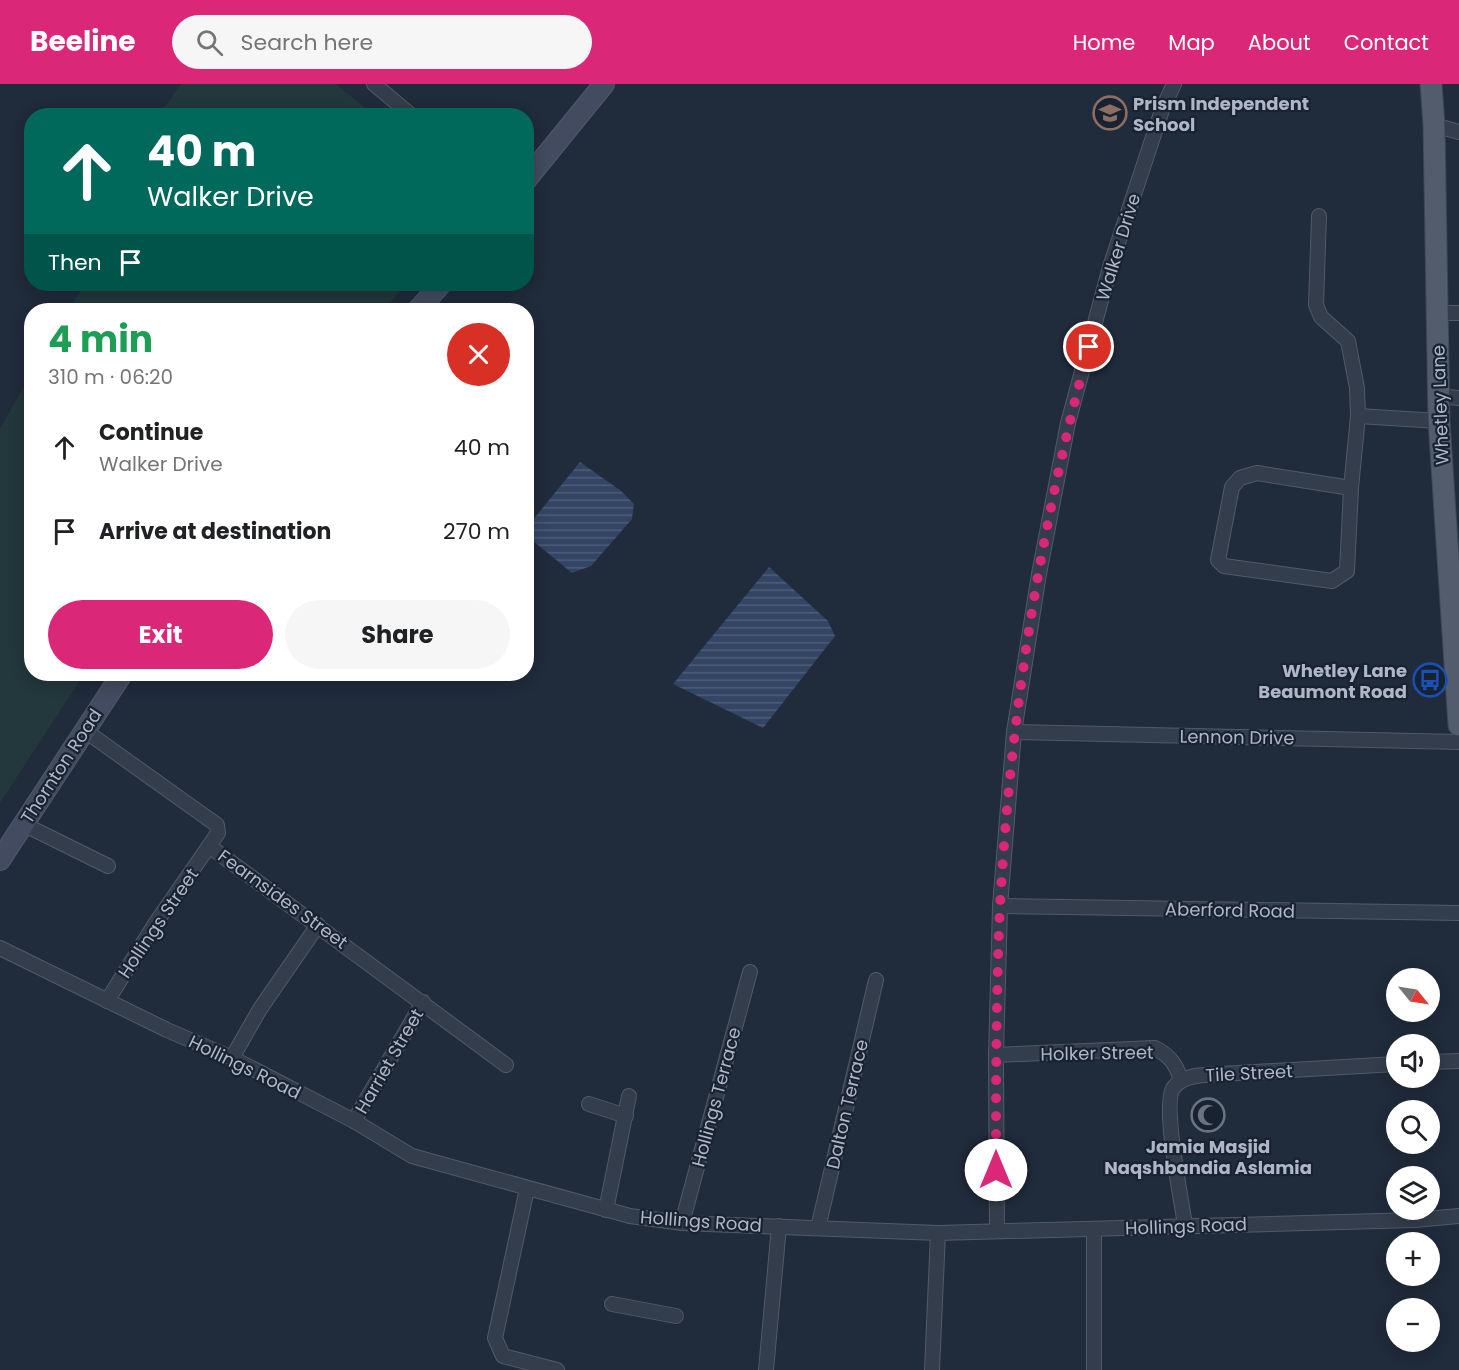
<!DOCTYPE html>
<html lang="en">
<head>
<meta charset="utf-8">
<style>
  body { margin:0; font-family:Poppins,sans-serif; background:#f6f6f6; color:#202124; height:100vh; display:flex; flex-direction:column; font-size:22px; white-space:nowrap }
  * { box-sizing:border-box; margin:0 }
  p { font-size:20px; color:#757577 }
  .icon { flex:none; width:33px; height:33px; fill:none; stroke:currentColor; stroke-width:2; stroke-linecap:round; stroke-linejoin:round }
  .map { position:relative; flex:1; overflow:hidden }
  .details { position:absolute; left:24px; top:219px; width:510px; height:378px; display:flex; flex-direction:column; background:#fff; border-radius:24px; box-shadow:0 3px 15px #0003 }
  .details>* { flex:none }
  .hud { position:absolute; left:24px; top:24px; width:510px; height:183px; border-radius:24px; box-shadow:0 3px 15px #0003; background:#00695c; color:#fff; overflow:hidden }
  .needle { width:39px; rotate:120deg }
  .tools { position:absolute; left:1386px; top:884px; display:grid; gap:12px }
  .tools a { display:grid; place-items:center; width:54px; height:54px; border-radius:50%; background:#fff; box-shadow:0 3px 15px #0003; font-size:30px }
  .pin { position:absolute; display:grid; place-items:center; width:51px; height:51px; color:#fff; margin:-26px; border:3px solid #fff; border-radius:50%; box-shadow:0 2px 6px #0007 }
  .me { position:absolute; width:66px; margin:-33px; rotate:0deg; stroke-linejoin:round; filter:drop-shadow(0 0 4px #0008) }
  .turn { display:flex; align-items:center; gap:21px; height:126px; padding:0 24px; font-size:27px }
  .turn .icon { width:78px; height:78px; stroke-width:2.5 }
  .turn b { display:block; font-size:42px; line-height:51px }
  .then { display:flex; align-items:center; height:57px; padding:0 24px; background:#0003; gap:12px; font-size:22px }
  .round { display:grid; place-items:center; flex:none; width:63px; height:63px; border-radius:32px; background:#f6f6f6 }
  .headline { display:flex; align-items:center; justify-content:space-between; height:102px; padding:0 24px }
  h1 { font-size:36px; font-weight:700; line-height:45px; color:#1e9e55 }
  .primary-button { display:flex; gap:12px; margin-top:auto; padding:12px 24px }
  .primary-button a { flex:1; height:69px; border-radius:36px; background:#db2777; color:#fff; font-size:24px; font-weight:700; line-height:69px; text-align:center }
  .primary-button a+a { background:#f6f6f6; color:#202124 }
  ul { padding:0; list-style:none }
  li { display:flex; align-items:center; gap:18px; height:84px; padding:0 24px }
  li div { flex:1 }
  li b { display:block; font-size:22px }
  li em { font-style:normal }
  header { display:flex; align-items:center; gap:36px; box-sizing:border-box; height:84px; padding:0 30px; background:#db2777; color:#fff }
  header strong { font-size:28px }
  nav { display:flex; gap:33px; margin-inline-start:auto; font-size:21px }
  .search { width:420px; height:54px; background:#f6f6f6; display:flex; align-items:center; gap:15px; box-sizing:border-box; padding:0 21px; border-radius:33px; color:#757577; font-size:22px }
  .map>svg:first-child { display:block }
  .grass { fill:#22383c }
  .water { fill:url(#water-rules) }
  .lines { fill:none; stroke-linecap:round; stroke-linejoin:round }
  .street-casing { stroke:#525a69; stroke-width:16 }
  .secondary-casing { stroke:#525a69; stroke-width:22 }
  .primary-casing { stroke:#3d4654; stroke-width:23 }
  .street { stroke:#343d4b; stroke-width:14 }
  .secondary { stroke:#424b5f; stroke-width:20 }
  .primary { stroke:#525c6c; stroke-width:21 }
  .route { stroke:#db2777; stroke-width:10; stroke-dasharray:0 18 }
  .labels { text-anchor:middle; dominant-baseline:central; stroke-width:4.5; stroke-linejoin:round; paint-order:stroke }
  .poi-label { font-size:18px; font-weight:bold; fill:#afb7c7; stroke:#192230; text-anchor:start }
  .street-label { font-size:18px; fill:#afb7c7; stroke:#192230 }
</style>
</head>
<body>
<header>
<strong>Beeline</strong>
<div class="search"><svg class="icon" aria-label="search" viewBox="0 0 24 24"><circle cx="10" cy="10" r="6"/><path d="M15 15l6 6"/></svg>Search here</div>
<nav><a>Home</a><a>Map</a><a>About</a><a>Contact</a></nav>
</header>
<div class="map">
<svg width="1459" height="1286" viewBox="0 0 1459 1286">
  <defs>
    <pattern id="water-rules" width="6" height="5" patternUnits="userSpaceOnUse" patternTransform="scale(1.5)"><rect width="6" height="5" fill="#324564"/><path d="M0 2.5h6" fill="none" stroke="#4d5e79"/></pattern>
  </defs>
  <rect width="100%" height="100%" fill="#202b3b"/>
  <g class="grass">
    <polygon points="181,0 336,0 374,31 154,31 167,20"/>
    <polygon points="85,200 406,200 384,226 69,226"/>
    <polygon points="31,291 32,590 84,590 0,719 0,344"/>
  </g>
  <g class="water">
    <polygon points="580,378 620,406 634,420 632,435 591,482 572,489 527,452 527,443"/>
    <polygon points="769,483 828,537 835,552 763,644 673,600"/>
  </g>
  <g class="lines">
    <defs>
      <g id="street">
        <polyline points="374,0 412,32"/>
        <polyline points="1434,41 1459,48"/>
        <polyline points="1319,132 1316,221 1321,233 1348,257 1357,304 1358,332 1351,404 1347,487 1332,497 1224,482 1218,476 1232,403 1240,394 1257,389 1351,404"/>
        <polyline points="1437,229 1459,229"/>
        <polyline points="1438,312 1459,314"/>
        <polyline points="1358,332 1439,337"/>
        <polyline points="84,646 217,741 218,749 209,762 506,981"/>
        <polyline points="1014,648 1459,658"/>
        <polyline points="23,740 108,782"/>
        <polyline points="1000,822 1459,829"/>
        <polyline points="0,864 167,946 232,974 354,1037 412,1072 630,1132 682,1139 938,1149 1415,1136 1459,1132"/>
        <polyline points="107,917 155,840 209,762"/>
        <path d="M996,971L1155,964C1170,972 1176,980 1181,996"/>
        <polyline points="232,974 260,925 318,841"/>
        <polyline points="1430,978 1459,977"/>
        <polyline points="589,1020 626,1032"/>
        <polyline points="354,1037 423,918"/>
        <polyline points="527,1105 495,1254 503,1272 557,1286"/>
        <polyline points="606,1126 629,1012"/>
        <polyline points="682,1139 750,888"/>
        <path d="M1185,1141C1182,1118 1161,1018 1174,1003C1181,994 1193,992 1204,991L1396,980"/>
        <polyline points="818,1144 876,896"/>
        <polyline points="1094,1145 1094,1286"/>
        <polyline points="997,1146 996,971 1000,822 1014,648 1039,490 1068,339 1110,183 1162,26 1174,0"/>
        <polyline points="612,1220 676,1232"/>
        <polyline points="766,1286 779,1142"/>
        <polyline points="932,1286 938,1149"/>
      </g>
      <g id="secondary">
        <polyline points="526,96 604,0"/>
        <polyline points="418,226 441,200"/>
        <polyline points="0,776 122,590"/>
      </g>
      <polyline id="primary" points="1431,0 1434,41 1439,337 1459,641"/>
    </defs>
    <use href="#street" class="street-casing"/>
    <use href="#secondary" class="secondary-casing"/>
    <use href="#primary" class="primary-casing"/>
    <use href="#street" class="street"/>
    <use href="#secondary" class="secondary"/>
    <use href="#primary" class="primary"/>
  </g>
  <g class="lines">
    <path class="route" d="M996,1086C996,999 996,911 1000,823C1010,636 1040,443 1089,263"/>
  </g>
  <defs>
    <symbol id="school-ring" viewBox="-11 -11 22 22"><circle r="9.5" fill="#192230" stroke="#8d6e63" stroke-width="1.5"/><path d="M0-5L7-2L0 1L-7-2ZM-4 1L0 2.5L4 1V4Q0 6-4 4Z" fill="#8d6e63"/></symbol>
    <symbol id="bus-ring" viewBox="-11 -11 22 22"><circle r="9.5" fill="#192230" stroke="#1a4fb4" stroke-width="1.5"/><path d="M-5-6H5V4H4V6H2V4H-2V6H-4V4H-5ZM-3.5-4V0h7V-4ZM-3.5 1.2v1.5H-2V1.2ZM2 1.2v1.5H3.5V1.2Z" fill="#1a4fb4"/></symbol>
    <symbol id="mosque-ring" viewBox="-11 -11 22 22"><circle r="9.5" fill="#192230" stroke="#6b7280" stroke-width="1.5"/><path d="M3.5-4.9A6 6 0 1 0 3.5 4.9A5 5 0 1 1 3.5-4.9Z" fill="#6b7280"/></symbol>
  </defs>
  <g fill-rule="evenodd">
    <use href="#school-ring" x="1091" y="10" width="38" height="38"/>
    <use href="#bus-ring" x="1411" y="577" width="38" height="38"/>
    <use href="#mosque-ring" x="1189" y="1012" width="38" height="38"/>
  </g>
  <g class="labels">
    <g class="poi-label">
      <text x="1133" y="19">Prism Independent<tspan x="1133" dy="21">School</tspan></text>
      <text x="1407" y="586" text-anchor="end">Whetley Lane<tspan x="1407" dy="21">Beaumont Road</tspan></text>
      <text x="1208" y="1062" text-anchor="middle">Jamia Masjid<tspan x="1208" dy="21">Naqshbandia Aslamia</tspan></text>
    </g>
    <g class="street-label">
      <text transform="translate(1118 163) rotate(-73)">Walker Drive</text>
      <text transform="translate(1440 321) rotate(-92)">Whetley Lane</text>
      <text transform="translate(1237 653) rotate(1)">Lennon Drive</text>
      <text transform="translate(61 682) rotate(-57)">Thornton Road</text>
      <text transform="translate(283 815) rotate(36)">Fearnsides Street</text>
      <text transform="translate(1230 826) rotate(1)">Aberford Road</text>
      <text transform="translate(158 839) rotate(-56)">Hollings Street</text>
      <text transform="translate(1097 969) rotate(-1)">Holker Street</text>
      <text transform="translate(389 977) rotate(-60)">Harriet Street</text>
      <text transform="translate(245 983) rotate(26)">Hollings Road</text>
      <text transform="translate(1249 989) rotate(-3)">Tile Street</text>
      <text transform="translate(716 1013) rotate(-75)">Hollings Terrace</text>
      <text transform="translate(847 1020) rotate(-77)">Dalton Terrace</text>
      <text transform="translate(701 1137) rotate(4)">Hollings Road</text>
      <text transform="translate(1186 1142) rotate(-2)">Hollings Road</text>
    </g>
  </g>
</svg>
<div class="tools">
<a><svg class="needle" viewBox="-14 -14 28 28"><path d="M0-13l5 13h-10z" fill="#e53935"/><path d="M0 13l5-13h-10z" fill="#757577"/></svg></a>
<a><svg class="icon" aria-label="sound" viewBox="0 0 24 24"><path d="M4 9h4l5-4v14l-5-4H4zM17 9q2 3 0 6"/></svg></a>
<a><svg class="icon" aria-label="search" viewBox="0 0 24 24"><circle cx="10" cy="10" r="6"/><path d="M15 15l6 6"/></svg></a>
<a><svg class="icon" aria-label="layers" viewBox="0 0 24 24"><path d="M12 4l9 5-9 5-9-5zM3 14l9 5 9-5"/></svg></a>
<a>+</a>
<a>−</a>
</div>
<div class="pin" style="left:1089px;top:263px;background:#d93025"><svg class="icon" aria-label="arrive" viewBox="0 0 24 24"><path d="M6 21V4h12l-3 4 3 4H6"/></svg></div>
<svg class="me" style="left:996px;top:1086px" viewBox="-20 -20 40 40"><circle r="19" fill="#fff"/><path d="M0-13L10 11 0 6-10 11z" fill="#db2777"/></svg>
<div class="hud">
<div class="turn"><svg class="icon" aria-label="ahead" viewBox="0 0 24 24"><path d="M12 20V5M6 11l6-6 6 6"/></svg><div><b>40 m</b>Walker Drive</div></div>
<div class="then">Then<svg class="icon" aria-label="arrive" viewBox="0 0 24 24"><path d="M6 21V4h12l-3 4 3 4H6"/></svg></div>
</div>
<section class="details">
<div class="headline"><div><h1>4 min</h1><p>310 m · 06:20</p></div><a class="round" style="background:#d93025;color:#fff"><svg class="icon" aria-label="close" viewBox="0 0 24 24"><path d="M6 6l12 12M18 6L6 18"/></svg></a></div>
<ul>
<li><svg class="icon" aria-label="ahead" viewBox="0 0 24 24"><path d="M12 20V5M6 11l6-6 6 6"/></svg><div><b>Continue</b><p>Walker Drive</p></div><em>40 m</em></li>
<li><svg class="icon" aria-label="arrive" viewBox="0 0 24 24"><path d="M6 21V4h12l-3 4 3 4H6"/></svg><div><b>Arrive at destination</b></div><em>270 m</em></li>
</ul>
<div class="primary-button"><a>Exit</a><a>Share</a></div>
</section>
</div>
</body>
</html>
